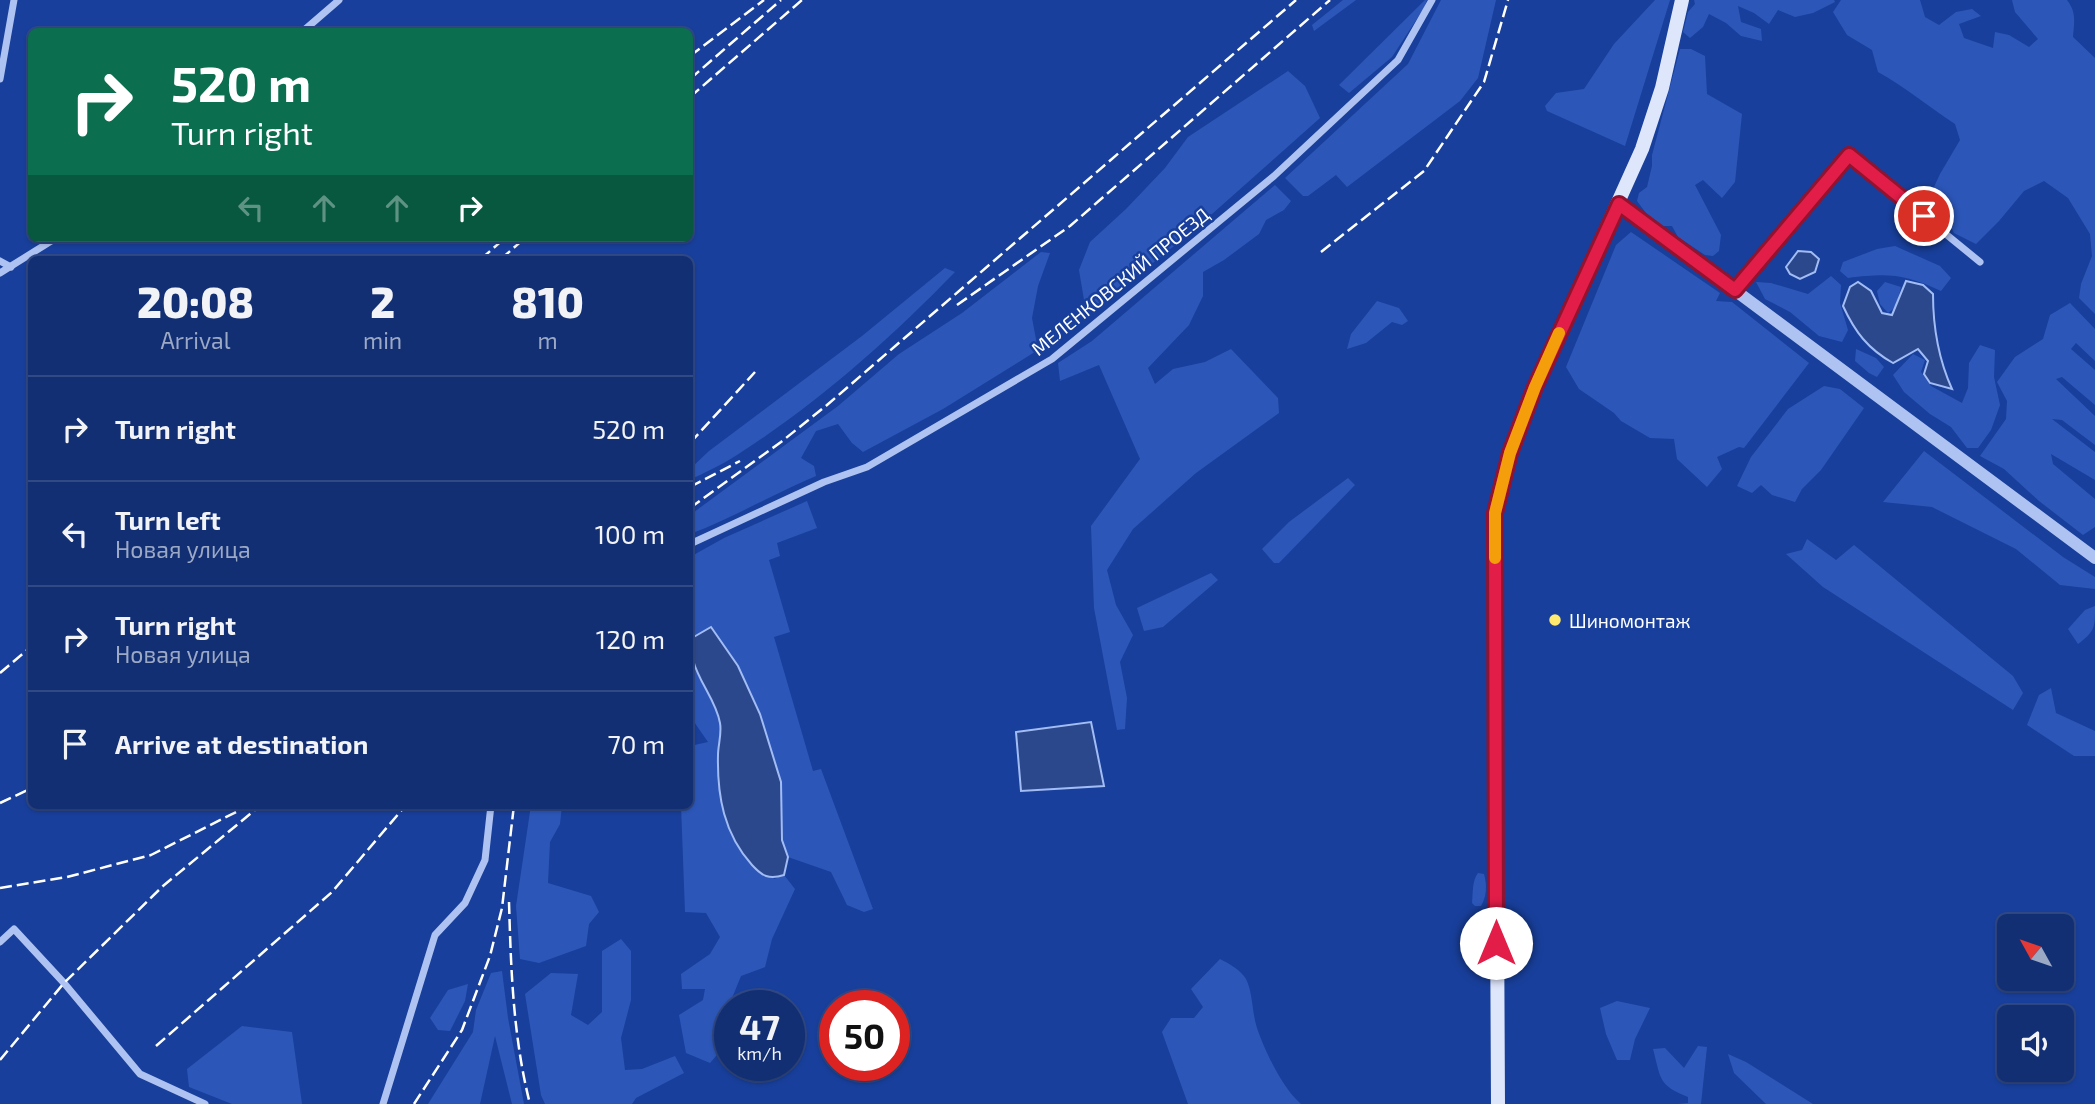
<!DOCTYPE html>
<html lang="en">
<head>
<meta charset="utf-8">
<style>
  body { margin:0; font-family:"Exo 2",sans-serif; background:#1b3779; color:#f1f3f6; height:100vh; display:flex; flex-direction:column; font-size:26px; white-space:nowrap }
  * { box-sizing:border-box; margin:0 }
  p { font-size:23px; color:#9ca9c5 }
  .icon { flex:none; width:38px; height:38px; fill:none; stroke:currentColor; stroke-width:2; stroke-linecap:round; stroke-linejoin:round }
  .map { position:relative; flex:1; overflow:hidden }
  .drawer { position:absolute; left:28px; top:256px; width:665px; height:553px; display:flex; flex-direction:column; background:#122f74; border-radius:10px; box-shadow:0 2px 5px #0004,0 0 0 2px #314a86 }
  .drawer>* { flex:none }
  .guide { position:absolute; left:28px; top:28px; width:665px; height:214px; border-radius:10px; box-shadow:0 2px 5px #0004,0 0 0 2px #314a86; background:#0b6e4f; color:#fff; overflow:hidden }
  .needle { width:46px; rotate:310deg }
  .fabs { position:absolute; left:1997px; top:914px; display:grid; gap:14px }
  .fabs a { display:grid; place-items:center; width:77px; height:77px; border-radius:10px; background:#122f74; box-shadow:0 2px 5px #0004,0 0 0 2px #314a86; font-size:35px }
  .speed { position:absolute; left:714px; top:990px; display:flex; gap:14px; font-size:35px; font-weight:700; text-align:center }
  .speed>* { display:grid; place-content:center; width:91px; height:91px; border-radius:50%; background:#122f74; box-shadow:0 2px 5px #0004,0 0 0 2px #314a86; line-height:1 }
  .speed small { font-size:18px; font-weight:400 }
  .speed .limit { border:10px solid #d22; background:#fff; color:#111 }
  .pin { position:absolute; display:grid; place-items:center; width:60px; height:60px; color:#fff; margin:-30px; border:4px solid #fff; border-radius:50%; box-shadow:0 2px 7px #0007 }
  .me { position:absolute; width:77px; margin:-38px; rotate:0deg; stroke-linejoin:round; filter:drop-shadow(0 0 5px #0008) }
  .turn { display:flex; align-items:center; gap:24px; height:147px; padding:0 28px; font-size:32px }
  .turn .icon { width:91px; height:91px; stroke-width:2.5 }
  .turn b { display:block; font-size:49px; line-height:60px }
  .lanes { display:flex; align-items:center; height:66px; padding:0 28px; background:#0003; justify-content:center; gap:35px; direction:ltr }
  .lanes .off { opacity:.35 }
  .eta { display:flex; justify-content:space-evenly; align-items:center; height:119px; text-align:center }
  .eta b { font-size:42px; font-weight:800; line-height:49px }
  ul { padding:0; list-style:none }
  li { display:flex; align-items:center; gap:21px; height:105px; padding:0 28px; border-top:2px solid #314a86 }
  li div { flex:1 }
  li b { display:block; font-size:26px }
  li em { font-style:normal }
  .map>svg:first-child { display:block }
  .green { fill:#2c57b9 }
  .water { fill:#2c488d; stroke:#a2bcf4; stroke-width:2 }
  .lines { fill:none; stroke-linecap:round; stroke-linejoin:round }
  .minor { stroke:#afc3f2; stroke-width:7 }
  .tertiary { stroke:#afc3f2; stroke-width:12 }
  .secondary { stroke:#dee6fc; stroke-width:14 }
  .rail { stroke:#fff; stroke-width:2.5; stroke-dasharray:12 5; stroke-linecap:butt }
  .route-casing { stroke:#92132f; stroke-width:18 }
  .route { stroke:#e11d48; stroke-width:12 }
  .slow { stroke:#f59e0b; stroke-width:12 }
  .poi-dot { fill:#ffea70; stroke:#183f9b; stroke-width:2.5 }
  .labels { text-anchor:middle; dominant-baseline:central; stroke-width:5; stroke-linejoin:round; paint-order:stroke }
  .street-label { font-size:19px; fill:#fff; stroke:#183f9b }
  .poi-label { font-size:19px; fill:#fff; stroke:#183f9b; text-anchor:start }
</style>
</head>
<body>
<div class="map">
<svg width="2095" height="1104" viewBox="0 0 2095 1104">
  <rect width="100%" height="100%" fill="#183f9b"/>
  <g class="green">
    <polygon points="1343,0 1356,0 1314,31 1312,25"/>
    <polygon points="1425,0 1427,0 1424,8 1392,57 1349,93 1339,85"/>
    <polygon points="1441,0 1496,0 1478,78 1460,101 1347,187 1336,175 1308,196 1303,196 1285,178 1408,64"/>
    <polygon points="1655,0 1670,0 1625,146 1547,111 1545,106 1556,93 1584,89 1614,44"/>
    <polygon points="1694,0 1834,0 1835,2 1813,13 1795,17 1778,10 1769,24 1754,13 1738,6 1741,22 1761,29 1762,41 1741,36 1726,23 1709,14 1703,27 1690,38 1683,32 1688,12 1695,4"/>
    <path d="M1841,0H1920L1925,17L1939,25L1956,12L1972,9L1981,16L1959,24L1964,38L1993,48L1995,32L2009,35L2029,47L2038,39L2015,12L2012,0H2067C2077,13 2074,22 2073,37L2095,58V314L2079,298L2081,284L2092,256L2090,234L2068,198L2044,181L2024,191L1999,221L1976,244L1954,233L1945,215L1928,200L1940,174L1960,140L1955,124C1929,107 1905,87 1878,72L1872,50L1847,35L1833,12Z"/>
    <polygon points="1680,49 1691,49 1705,56 1707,94 1742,114 1735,182 1722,198 1703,180 1695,185 1721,235 1719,251 1713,256 1705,255 1678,237 1672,226 1662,226 1646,213 1637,201 1639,193 1647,187 1652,166 1652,155"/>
    <polygon points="1288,71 1305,86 1320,118 1194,230 1098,307 1084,300 1079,270 1090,242 1126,209 1165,168 1188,137"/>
    <polygon points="1275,185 1291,201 1284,210 1266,220 1259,234 1224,260 1203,272 1203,296 1189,325 1148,368 1155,384 1173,369 1205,362 1231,349 1278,398 1279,413 1196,473 1133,529 1107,570 1116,605 1133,635 1120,662 1127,698 1125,729 1117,730 1094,608 1091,526 1140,459 1099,365 1060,381 1058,363 1092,341"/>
    <polygon points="1631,232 1720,293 1716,301 1732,302 1809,363 1744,448 1739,447 1717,457 1722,469 1707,487 1677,459 1674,439 1650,438 1621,421 1614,413 1579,389 1566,367 1616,245"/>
    <path d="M1895,246L1940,266L1951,278L1941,291C1904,274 1889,273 1848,278L1840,271L1843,262L1877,249Z"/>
    <path d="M1041,252L1050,253L1038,286L1032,318L1038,350L943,409L863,452L852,443L838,424L816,431L801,458L814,466L816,476C773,494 733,518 690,534V515L838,406L899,354L962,313Z"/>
    <path d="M945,268L955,272C889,340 817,404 737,455C722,465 705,472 690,480V469L709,451L862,336Z"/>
    <polygon points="1831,276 1841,285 1840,303 1848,330 1842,342 1819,336 1790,312 1765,299 1756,282 1771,283 1808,294"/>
    <polygon points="1885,282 1901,287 1896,307 1888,313 1880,304 1877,291"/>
    <polygon points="1377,301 1399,308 1408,321 1402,325 1392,322 1366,343 1347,349 1351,334"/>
    <polygon points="2070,303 2095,329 2095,361 2076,343 2071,349 2095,370 2095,405 2062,377 2056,379 2095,416 2095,445 2062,420 2052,419 2095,452 2095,480 2051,454 2053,464 2095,499 2095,527 2083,535 2039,501 2004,469 1980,456 2006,419 2007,401 1997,382 2015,357 2043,339 2050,315"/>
    <polygon points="1980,345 1995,350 1994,377 2000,405 1991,430 1978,448 1967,448 1951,427 1930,414 1904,392 1893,375 1913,354 1925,360 1921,372 1931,386 1962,403 1968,388 1969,363"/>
    <polygon points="1856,349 1876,358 1884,367 1877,377 1869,373 1855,361"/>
    <polygon points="1824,386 1840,389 1864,408 1821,470 1802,489 1795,502 1772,495 1761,485 1752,493 1737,486 1751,457 1788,409"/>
    <polygon points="1924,451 2063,557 2095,577 2095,589 2060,585 2016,549 1932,507 1883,502"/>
    <polygon points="1348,478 1355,485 1279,563 1274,563 1262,549 1289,522"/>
    <polygon points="807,501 817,528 777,543 780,556 769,560 790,632 774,637 813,771 821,769 873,909 864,912 847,905 831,872 788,857 782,840 781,782 738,666 711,628 692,638 703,685 714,702 721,726 718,751 718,784 774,879 784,875 795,889 772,939 765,967 741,976 730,1003 730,1040 710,1063 686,1053 679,1015 703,1000 705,989 682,989 681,974 710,954 720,937 706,913 685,912 681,805 690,805 690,746 708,742 690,716 690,557 724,538"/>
    <polygon points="1807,539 1836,560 1854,545 2013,676 2023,693 2013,710 1823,587 1786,554 1802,550"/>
    <polygon points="1211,573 1218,580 1163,627 1144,631 1137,608"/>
    <path d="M2095,606C2095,628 2095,631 2078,644L2068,629L2085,610Z"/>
    <polygon points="2051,688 2056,713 2095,731 2095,756 2074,756 2027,725 2039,695"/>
    <polygon points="531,805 562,805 560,824 550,842 548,883 591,896 599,912 589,924 586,946 539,963 520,959 516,906"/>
    <path d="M1478,873L1484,874C1487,885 1487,896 1481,906H1475L1472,903C1473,894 1472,880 1478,873Z"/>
    <polygon points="621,939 631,951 631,1000 621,1038 625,1070 642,1069 675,1056 684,1073 636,1098 632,1104 545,1104 541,1095 525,994 551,973 578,974 571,1015 588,1025 602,1012 602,951"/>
    <path d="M1220,959C1228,963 1241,970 1246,979C1253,993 1252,1013 1257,1028C1265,1051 1282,1088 1301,1104H1188L1162,1032L1171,1018H1194L1203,1007L1191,989Z"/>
    <polygon points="502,971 508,1018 524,1104 512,1104 495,1036 480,1104 428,1104 473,1032 476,1010 491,973"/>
    <polygon points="468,984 465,1001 450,1031 438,1030 430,1018 448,990"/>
    <polygon points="1617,1001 1650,1008 1635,1039 1630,1060 1617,1060 1606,1034 1600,1008"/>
    <polygon points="242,1026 292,1032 302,1104 232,1104 189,1087 187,1069"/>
    <path d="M1698,1046L1707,1047L1701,1104H1678L1688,1103V1097C1658,1085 1661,1079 1653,1049L1665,1048L1684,1068Z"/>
    <polygon points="1728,1054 1746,1062 1813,1104 1766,1104 1734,1073"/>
  </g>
  <g class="water">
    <polygon points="1798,251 1811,252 1819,259 1815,272 1800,279 1790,274 1786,267"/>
    <path d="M1906,281L1923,285L1933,294C1933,328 1938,358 1952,389L1930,383L1924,374L1928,361L1918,349L1893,363C1868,349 1855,332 1843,306L1850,287L1858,282L1871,291L1882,313L1892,315Z"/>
    <path d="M711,627L738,666L760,714L781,782L782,840L788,857L784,875C769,880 762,876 752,865C724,834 717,796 718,755C718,745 722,734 720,723C716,700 699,683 693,660C691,653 692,645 692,638Z"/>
    <polygon points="1091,722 1104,786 1021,791 1016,732"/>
  </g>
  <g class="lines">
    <g class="minor">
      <polyline points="302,32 339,0"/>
      <polyline points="0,79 14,0"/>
      <polyline points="0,261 11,267"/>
      <polyline points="0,273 56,238"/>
      <polyline points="1735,290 1849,155 1980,262"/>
      <polyline points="690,544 824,482 867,467 1052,359 1274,176 1398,60 1432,0"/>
      <polyline points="0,942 14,929 64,983 140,1074 205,1104"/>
      <polyline points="383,1104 435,935 465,903 485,860 491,805"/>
    </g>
    <polyline class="tertiary" points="1619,204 2095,558"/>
    <polyline class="secondary" points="1498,1104 1495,513 1510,453 1535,387 1642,149 1662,88 1682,0"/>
    <g class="rail">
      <polyline points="690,56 764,0"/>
      <polyline points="690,79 781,0"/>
      <polyline points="690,97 802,0"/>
      <polyline points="1321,252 1424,171 1484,82 1508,0"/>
      <polyline points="481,259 505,238"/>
      <polyline points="501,259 525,238"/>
      <polyline points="957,305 1070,226 1330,0"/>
      <polyline points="690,443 755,372"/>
      <polyline points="690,487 740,461"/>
      <polyline points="690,508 781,442 827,405 1296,0"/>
      <polyline points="0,673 32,646"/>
      <polyline points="0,803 32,788"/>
      <polyline points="0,888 67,877 151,855 250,805"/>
      <path d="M509,902C511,970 513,1037 530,1104"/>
      <polyline points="156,1046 332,892 406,805"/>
      <polyline points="0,1060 64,983 163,886 261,805"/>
      <polyline points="414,1104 462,1030 490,956 502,908 514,805"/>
    </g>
  </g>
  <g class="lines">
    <defs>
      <polyline id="route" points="1496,943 1495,513 1510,453 1535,387 1619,204 1735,290 1849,155 1924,216"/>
    </defs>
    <use href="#route" class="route-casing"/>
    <use href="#route" class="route"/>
    <polyline class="slow" points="1495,558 1495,513 1510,453 1535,387 1559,333"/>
  </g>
  <circle class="poi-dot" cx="1555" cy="620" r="7"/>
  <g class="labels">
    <g class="street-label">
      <text transform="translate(1120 281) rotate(-39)">МЕЛЕНКОВСКИЙ ПРОЕЗД</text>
    </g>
    <g class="poi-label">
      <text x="1569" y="620">Шиномонтаж</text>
    </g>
  </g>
</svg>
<div class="fabs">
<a><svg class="needle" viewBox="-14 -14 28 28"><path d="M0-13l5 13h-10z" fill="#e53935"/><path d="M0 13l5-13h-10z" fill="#9ca9c5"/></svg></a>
<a><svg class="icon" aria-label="sound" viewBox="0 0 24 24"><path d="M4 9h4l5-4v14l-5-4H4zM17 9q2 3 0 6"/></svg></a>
</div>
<div class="speed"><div>47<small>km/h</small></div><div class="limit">50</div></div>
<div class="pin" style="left:1924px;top:216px;background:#d93025"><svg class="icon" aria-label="arrive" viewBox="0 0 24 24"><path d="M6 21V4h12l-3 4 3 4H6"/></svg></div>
<svg class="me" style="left:1496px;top:943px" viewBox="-20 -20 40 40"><circle r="19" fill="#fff"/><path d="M0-13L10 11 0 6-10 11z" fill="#e11d48"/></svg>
<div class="guide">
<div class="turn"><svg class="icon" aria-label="right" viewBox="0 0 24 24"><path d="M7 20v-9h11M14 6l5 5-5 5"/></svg><div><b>520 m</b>Turn right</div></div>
<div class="lanes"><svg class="icon off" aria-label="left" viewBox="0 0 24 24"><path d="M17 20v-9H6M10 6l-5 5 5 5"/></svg><svg class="icon off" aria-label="ahead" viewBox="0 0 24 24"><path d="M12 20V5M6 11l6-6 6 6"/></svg><svg class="icon off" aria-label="ahead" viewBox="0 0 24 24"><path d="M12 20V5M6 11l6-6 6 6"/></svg><svg class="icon" aria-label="right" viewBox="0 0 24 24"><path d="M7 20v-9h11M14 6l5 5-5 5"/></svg></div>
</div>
<section class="drawer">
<div class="eta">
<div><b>20:08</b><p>Arrival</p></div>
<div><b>2</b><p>min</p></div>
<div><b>810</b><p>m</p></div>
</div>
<ul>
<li><svg class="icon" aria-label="right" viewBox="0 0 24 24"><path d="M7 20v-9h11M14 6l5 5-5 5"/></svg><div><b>Turn right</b></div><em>520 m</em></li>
<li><svg class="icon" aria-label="left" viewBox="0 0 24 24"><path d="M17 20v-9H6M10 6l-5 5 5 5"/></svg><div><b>Turn left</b><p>Новая улица</p></div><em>100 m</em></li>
<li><svg class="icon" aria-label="right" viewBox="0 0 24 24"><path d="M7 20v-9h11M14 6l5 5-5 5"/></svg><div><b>Turn right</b><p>Новая улица</p></div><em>120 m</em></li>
<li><svg class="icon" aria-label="arrive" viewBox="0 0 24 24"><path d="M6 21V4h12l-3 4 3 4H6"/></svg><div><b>Arrive at destination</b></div><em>70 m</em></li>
</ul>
</section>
</div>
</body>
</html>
